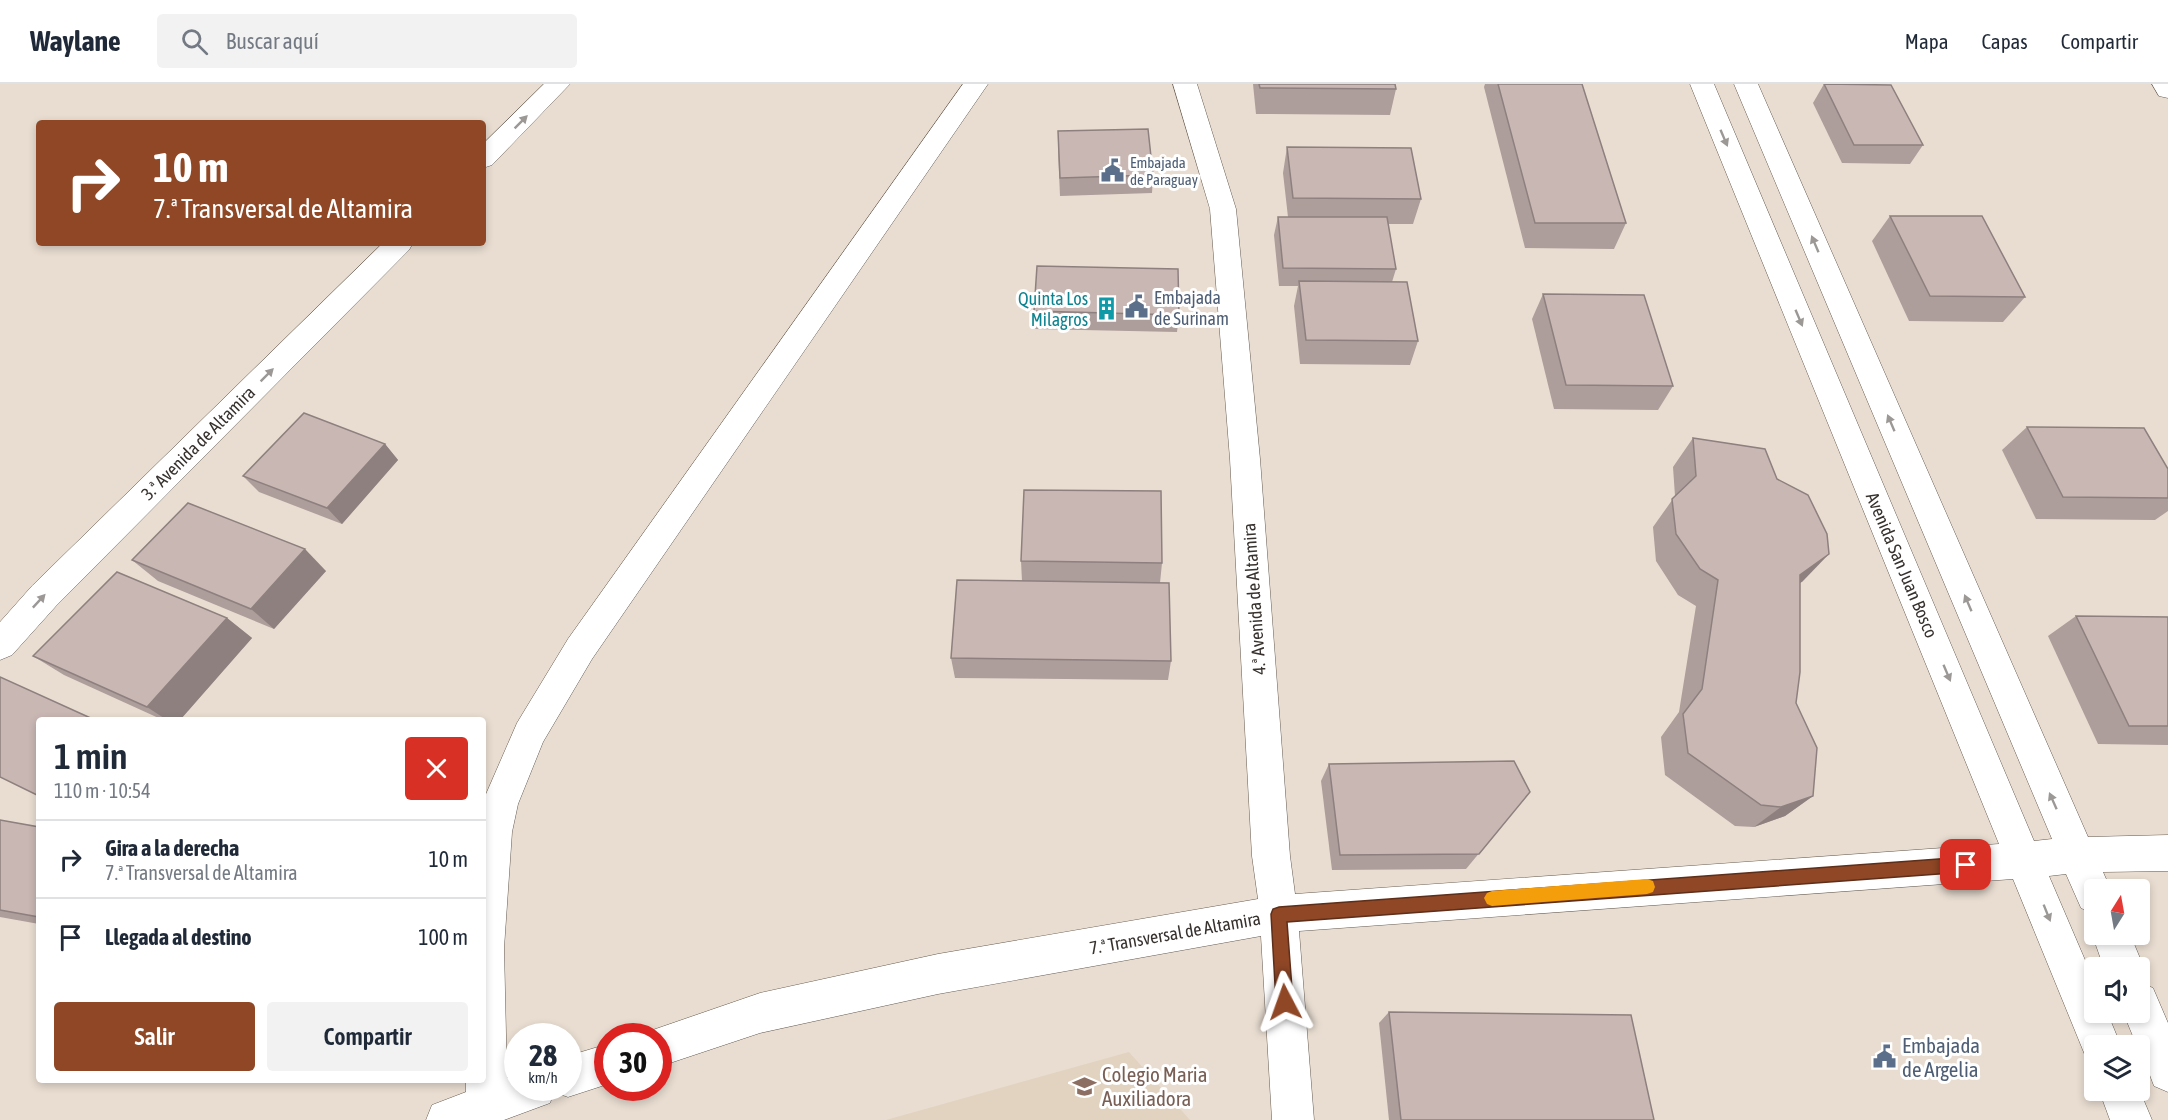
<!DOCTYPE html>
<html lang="es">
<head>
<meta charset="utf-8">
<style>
  body { margin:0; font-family:"Asap Condensed",sans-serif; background:#f2f2f3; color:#1f2937; height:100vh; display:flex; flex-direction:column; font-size:22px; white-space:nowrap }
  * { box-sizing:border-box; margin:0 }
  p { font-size:20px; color:#747a83 }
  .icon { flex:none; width:33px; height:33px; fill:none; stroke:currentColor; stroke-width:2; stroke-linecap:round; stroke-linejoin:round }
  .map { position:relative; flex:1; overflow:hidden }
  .sheet { position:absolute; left:36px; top:633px; width:450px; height:366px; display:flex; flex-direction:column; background:#fff; border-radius:6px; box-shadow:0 3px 9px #0003 }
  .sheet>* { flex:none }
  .banner { position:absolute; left:36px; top:36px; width:450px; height:126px; border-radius:6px; box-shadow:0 3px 9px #0003; background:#8f4726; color:#fff; overflow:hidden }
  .needle { width:39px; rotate:11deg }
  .fabs { position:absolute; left:2084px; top:795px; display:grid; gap:12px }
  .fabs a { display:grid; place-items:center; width:66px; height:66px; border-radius:6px; background:#fff; box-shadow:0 3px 9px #0003; font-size:30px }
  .speed { position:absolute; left:504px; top:939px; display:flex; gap:12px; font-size:30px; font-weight:700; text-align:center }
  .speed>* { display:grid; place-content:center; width:78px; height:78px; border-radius:50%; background:#fff; box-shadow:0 3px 9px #0003; line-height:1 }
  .speed small { font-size:15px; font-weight:400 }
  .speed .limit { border:9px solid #d22; background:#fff; color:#111 }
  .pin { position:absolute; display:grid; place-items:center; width:51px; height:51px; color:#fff; margin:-26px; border-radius:12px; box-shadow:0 3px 9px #0006 }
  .me { position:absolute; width:66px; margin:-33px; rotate:356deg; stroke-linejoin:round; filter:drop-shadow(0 0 4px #0008) }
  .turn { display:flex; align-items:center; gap:21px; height:126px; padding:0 18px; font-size:27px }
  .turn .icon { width:78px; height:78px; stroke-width:2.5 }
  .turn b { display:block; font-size:42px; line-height:51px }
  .round { display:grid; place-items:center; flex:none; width:63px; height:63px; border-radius:6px; background:#f2f2f3 }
  .summary { display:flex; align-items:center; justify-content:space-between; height:102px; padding:0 18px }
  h1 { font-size:36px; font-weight:600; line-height:45px }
  .cta { display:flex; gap:12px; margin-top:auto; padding:12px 18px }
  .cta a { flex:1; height:69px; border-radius:6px; background:#8f4726; color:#fff; font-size:24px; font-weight:600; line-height:69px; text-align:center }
  .cta a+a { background:#f2f2f3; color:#1f2937 }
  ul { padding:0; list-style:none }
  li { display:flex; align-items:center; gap:18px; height:78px; padding:0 18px; border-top:2px solid #e0e1e3 }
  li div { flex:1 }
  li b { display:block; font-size:22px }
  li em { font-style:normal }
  header { display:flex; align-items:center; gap:36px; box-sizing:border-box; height:84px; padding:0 30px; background:#fff; border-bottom:2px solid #e0e1e3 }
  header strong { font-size:28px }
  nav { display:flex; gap:33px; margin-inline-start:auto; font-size:21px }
  .search { width:420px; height:54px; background:#f2f2f3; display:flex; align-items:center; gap:15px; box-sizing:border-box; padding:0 21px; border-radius:6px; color:#747a83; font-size:22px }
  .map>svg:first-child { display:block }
  .education { fill:#e1d3c0 }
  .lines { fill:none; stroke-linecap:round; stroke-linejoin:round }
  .street-casing { stroke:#665b51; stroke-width:1 }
  .street { fill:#fff; fill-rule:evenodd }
  .wall { fill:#ad9d9b }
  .shaded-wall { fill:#8d807e }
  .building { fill:#c9b7b4; stroke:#8d807e; stroke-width:1.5 }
  .oneway { fill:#9b9896 }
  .route { fill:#8f4726; stroke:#5d2e19; stroke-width:1.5 }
  .slow { fill:#f59e0b }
  .labels { text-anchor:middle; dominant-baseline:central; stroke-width:6; stroke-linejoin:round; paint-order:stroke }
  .far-service-label { font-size:15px; fill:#4e5e75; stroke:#fff; text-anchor:start }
  .service-label { font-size:18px; fill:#4e5e75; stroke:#fff; text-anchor:start }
  .culture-label { font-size:18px; fill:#0d838f; stroke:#fff; text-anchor:end }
  .street-label { font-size:18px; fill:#37322e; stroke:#fff }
  .near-service-label { font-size:21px; fill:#4e5e75; stroke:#fff; text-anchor:start }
  .near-education-label { font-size:21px; fill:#785e54; stroke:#fff; text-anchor:start }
</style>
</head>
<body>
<header>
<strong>Waylane</strong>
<div class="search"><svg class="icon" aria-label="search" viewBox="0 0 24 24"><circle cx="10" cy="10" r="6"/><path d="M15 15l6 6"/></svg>Buscar aquí</div>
<nav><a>Mapa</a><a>Capas</a><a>Compartir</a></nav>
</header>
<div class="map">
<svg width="2168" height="1036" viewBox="0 0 2168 1036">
  <rect width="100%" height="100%" fill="#e9ddd1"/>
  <polygon class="education" points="1129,968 1190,1036 886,1036"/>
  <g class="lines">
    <defs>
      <g id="street">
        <polygon points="544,0 570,0 492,81 483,84 483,60"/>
        <polygon points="963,0 988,0 592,575 543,658 518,720 512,748 504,864 507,994 518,990 518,1004 568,1004 568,972 608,960 608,1000 568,1013 554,1008 550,1019 504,1036 426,1036 432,1021 466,1008 466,996 483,996 483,717 517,639 568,555"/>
        <polygon points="1173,0 1197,0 1236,125 1260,375 1290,772 1295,810 1999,760 1690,0 1714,0 2034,757 2052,755 1734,0 1758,0 2088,753 2168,751 2168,787 2103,788 2111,806 2094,806 2094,830 2081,824 2066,790 2049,792 2094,897 2094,928 2107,928 2121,962 2094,962 2094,979 2087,976 2013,795 1299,847 1314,1036 1272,1036 1261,852 938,910 760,949 658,983 658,952 642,952 644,949 760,909 938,870 1258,815 1252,772 1230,375 1210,125"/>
        <polygon points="2152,0 2168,0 2168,14 2159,12"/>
        <polygon points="383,159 413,159 409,166 56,522 12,571 0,576 0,538 32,502"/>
        <polygon points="2094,845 2094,850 2130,850 2144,884 2139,895 2139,884 2104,884 2092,850"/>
        <polygon points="2139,898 2153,904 2168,939 2168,1008 2154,1002 2139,962 2137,962 2123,928 2139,928"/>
        <polygon points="2139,1005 2152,1036 2110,1036 2099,1006 2139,1006"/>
      </g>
    </defs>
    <use href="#street" class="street-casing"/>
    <use href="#street" class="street"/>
  </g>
  <g class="wall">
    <polygon points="1253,0 1395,0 1396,5 1390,31 1256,30"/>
    <polygon points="1485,0 1582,0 1626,139 1614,165 1525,164 1484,3"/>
    <polygon points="1824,0 1923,61 1910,80 1842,79 1813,19"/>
    <polygon points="1287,63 1421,115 1413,140 1388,140 1396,185 1392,198 1418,257 1410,281 1300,280 1294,222 1298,202 1279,202 1274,151 1278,133 1288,133 1283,89"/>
    <polygon points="1058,65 1153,91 1152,109 1060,112"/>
    <polygon points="1890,132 2025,213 2003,238 1909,237 1872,157"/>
    <polygon points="1543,210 1673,302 1658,326 1554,325 1532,235"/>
    <polygon points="1034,227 1179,231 1177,248 1035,245"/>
    <polygon points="2027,343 2168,385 2168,427 2155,436 2036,435 2002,366"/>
    <polygon points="1693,354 1803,497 1800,499 1796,619 1813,712 1785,732 1754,743 1735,742 1665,691 1661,653 1679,628 1696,522 1678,511 1656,477 1653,443 1675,412 1673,383"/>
    <polygon points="385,360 398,376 342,440 259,408 243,392"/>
    <polygon points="132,476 326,487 274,545 158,497"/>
    <polygon points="1021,477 1162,479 1160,499 1171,577 1168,596 955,594 951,574 1022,497"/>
    <polygon points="2076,532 2168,533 2168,661 2098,660 2048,552"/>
    <polygon points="227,534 252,554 180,636 163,636 64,591 33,572"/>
    <polygon points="1329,680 1530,708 1466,785 1332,786 1321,697"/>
    <polygon points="0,736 39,743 39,840 0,833"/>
    <polygon points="1389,928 1654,1036 1389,1036 1379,939"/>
  </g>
  <g class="shaded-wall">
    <polygon points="385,360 398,376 342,440 327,424"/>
    <polygon points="305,465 326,487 274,545 251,525"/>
    <polygon points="1829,470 1803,497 1775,517 1800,491"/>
    <polygon points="227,534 252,554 180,636 167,636 147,623"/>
    <polygon points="1813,712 1785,732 1754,743 1781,723"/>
  </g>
  <g class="building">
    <polygon points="1259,0 1395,0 1396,5 1260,4"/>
    <polygon points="1498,0 1582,0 1626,139 1535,139"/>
    <polygon points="1824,0 1891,1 1923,61 1854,61"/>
    <polygon points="1148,45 1153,91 1060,94 1058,47"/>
    <polygon points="1287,63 1411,64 1421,115 1293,114"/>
    <polygon points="1890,132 1982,132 2025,213 1930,212"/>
    <polygon points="1278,133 1387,133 1396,185 1283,184"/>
    <polygon points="1037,182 1178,185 1179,231 1034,227"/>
    <polygon points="1299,197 1407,198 1418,257 1306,256"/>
    <polygon points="1543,210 1644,211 1673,302 1566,301"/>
    <polygon points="304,329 385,360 327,424 243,392"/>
    <polygon points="2027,343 2144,344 2168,385 2168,414 2063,413"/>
    <polygon points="1693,354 1765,365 1777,395 1808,411 1827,450 1829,470 1800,491 1800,588 1796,619 1817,664 1813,712 1781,723 1761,721 1688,669 1683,630 1702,605 1718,496 1700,485 1676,450 1672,415 1696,392"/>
    <polygon points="1024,406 1161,407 1162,479 1021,477"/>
    <polygon points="188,419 305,465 251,525 132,476"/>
    <polygon points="117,488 227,534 147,623 33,572"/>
    <polygon points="957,496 1169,499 1171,577 951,574"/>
    <polygon points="2076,532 2168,533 2168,642 2129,642"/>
    <polygon points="0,593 95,636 39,636 39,712 0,693"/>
    <polygon points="1514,677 1530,708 1479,770 1340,771 1329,680"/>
    <polygon points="0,736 39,743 39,833 0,826"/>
    <polygon points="1389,928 1631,931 1654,1036 1401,1036"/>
  </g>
  <defs><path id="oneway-solid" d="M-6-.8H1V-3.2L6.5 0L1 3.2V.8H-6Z" transform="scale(1.5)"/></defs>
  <g class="oneway">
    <use href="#oneway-solid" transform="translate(521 38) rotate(-45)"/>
    <use href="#oneway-solid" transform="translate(1724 54) rotate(67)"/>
    <use href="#oneway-solid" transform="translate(1815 160) rotate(-113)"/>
    <use href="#oneway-solid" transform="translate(1799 234) rotate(67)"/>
    <use href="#oneway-solid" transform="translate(267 291) rotate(-45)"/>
    <use href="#oneway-solid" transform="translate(1891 339) rotate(-113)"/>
    <use href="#oneway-solid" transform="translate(39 517) rotate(-47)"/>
    <use href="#oneway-solid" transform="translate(1968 519) rotate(-113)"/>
    <use href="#oneway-solid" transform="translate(1947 589) rotate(67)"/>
    <use href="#oneway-solid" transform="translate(2053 717) rotate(-114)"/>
    <use href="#oneway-solid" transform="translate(2047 829) rotate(68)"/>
  </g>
  <polygon class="route" points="1966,773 1972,775 1974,781 1972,786 1966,788 1287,838 1293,918 1290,924 1285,926 1279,924 1276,918 1271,830 1273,825 1279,823"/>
  <polygon class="slow" points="1647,795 1653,797 1655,803 1653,808 1647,810 1492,822 1487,820 1484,814 1487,809 1492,807"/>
  <defs>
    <symbol id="civic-bare" viewBox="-9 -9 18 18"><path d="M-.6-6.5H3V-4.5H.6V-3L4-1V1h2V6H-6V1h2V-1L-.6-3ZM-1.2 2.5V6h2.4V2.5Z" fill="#5c6f8a" stroke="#fff" stroke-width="2.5" paint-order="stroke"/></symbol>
    <symbol id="building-bare" viewBox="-9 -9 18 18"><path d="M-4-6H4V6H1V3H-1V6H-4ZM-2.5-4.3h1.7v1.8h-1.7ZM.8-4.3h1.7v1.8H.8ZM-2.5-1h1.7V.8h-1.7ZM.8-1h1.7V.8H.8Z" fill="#0f9aa8" stroke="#fff" stroke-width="2.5" paint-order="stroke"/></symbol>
    <symbol id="school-bare" viewBox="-9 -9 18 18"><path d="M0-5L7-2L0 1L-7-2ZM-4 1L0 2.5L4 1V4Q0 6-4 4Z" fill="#8d6e63" stroke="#fff" stroke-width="2.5" paint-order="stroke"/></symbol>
  </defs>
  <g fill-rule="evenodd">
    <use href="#civic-bare" x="1096" y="70" width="33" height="33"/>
    <use href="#civic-bare" x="1120" y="206" width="33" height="33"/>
    <use href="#building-bare" x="1090" y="208" width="33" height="33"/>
    <use href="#civic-bare" x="1868" y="956" width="33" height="33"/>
    <use href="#school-bare" x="1068" y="986" width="33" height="33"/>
  </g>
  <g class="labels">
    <g class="far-service-label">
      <text x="1130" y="78">Embajada<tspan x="1130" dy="17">de Paraguay</tspan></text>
    </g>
    <g class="service-label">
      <text x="1154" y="213">Embajada<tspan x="1154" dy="21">de Surinam</tspan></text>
    </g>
    <g class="culture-label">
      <text x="1088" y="214">Quinta Los<tspan x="1088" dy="21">Milagros</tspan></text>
    </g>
    <g class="street-label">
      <text transform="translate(198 359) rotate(-45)">3.ª Avenida de Altamira</text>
      <text transform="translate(1902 481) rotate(67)">Avenida San Juan Bosco</text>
      <text transform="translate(1254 515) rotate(-94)">4.ª Avenida de Altamira</text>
      <text transform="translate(1175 849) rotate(-10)">7.ª Transversal de Altamira</text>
    </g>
    <g class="near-service-label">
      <text x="1902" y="961">Embajada<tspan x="1902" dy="24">de Argelia</tspan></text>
    </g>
    <g class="near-education-label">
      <text x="1102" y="990">Colegio Maria<tspan x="1102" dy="24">Auxiliadora</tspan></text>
    </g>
  </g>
</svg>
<div class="fabs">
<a><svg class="needle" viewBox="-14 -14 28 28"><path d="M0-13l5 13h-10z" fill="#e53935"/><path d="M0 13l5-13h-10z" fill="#747a83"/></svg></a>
<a><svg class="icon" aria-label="sound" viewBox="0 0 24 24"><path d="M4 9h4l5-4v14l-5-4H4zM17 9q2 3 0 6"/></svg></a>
<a><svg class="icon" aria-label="layers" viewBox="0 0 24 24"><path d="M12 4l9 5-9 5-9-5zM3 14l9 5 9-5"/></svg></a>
</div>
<div class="speed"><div>28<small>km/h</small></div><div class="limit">30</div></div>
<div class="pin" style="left:1966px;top:781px;background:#d93025"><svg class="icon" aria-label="arrive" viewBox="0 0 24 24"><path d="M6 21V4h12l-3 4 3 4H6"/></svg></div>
<svg class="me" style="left:1285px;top:918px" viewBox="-20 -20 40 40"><path d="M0-17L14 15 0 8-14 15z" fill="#8f4726" stroke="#fff" stroke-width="4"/></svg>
<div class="banner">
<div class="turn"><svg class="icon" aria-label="right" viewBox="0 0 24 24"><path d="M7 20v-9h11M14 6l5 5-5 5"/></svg><div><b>10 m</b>7.ª Transversal de Altamira</div></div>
</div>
<section class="sheet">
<div class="summary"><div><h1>1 min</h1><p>110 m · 10:54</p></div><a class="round" style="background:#d93025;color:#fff"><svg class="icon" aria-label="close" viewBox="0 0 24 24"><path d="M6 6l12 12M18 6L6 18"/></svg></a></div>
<ul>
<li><svg class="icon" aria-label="right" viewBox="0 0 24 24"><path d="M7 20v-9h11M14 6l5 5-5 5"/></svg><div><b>Gira a la derecha</b><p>7.ª Transversal de Altamira</p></div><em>10 m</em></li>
<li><svg class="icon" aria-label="arrive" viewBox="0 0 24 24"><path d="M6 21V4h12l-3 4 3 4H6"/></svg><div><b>Llegada al destino</b></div><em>100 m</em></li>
</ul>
<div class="cta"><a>Salir</a><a>Compartir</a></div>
</section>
</div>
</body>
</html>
